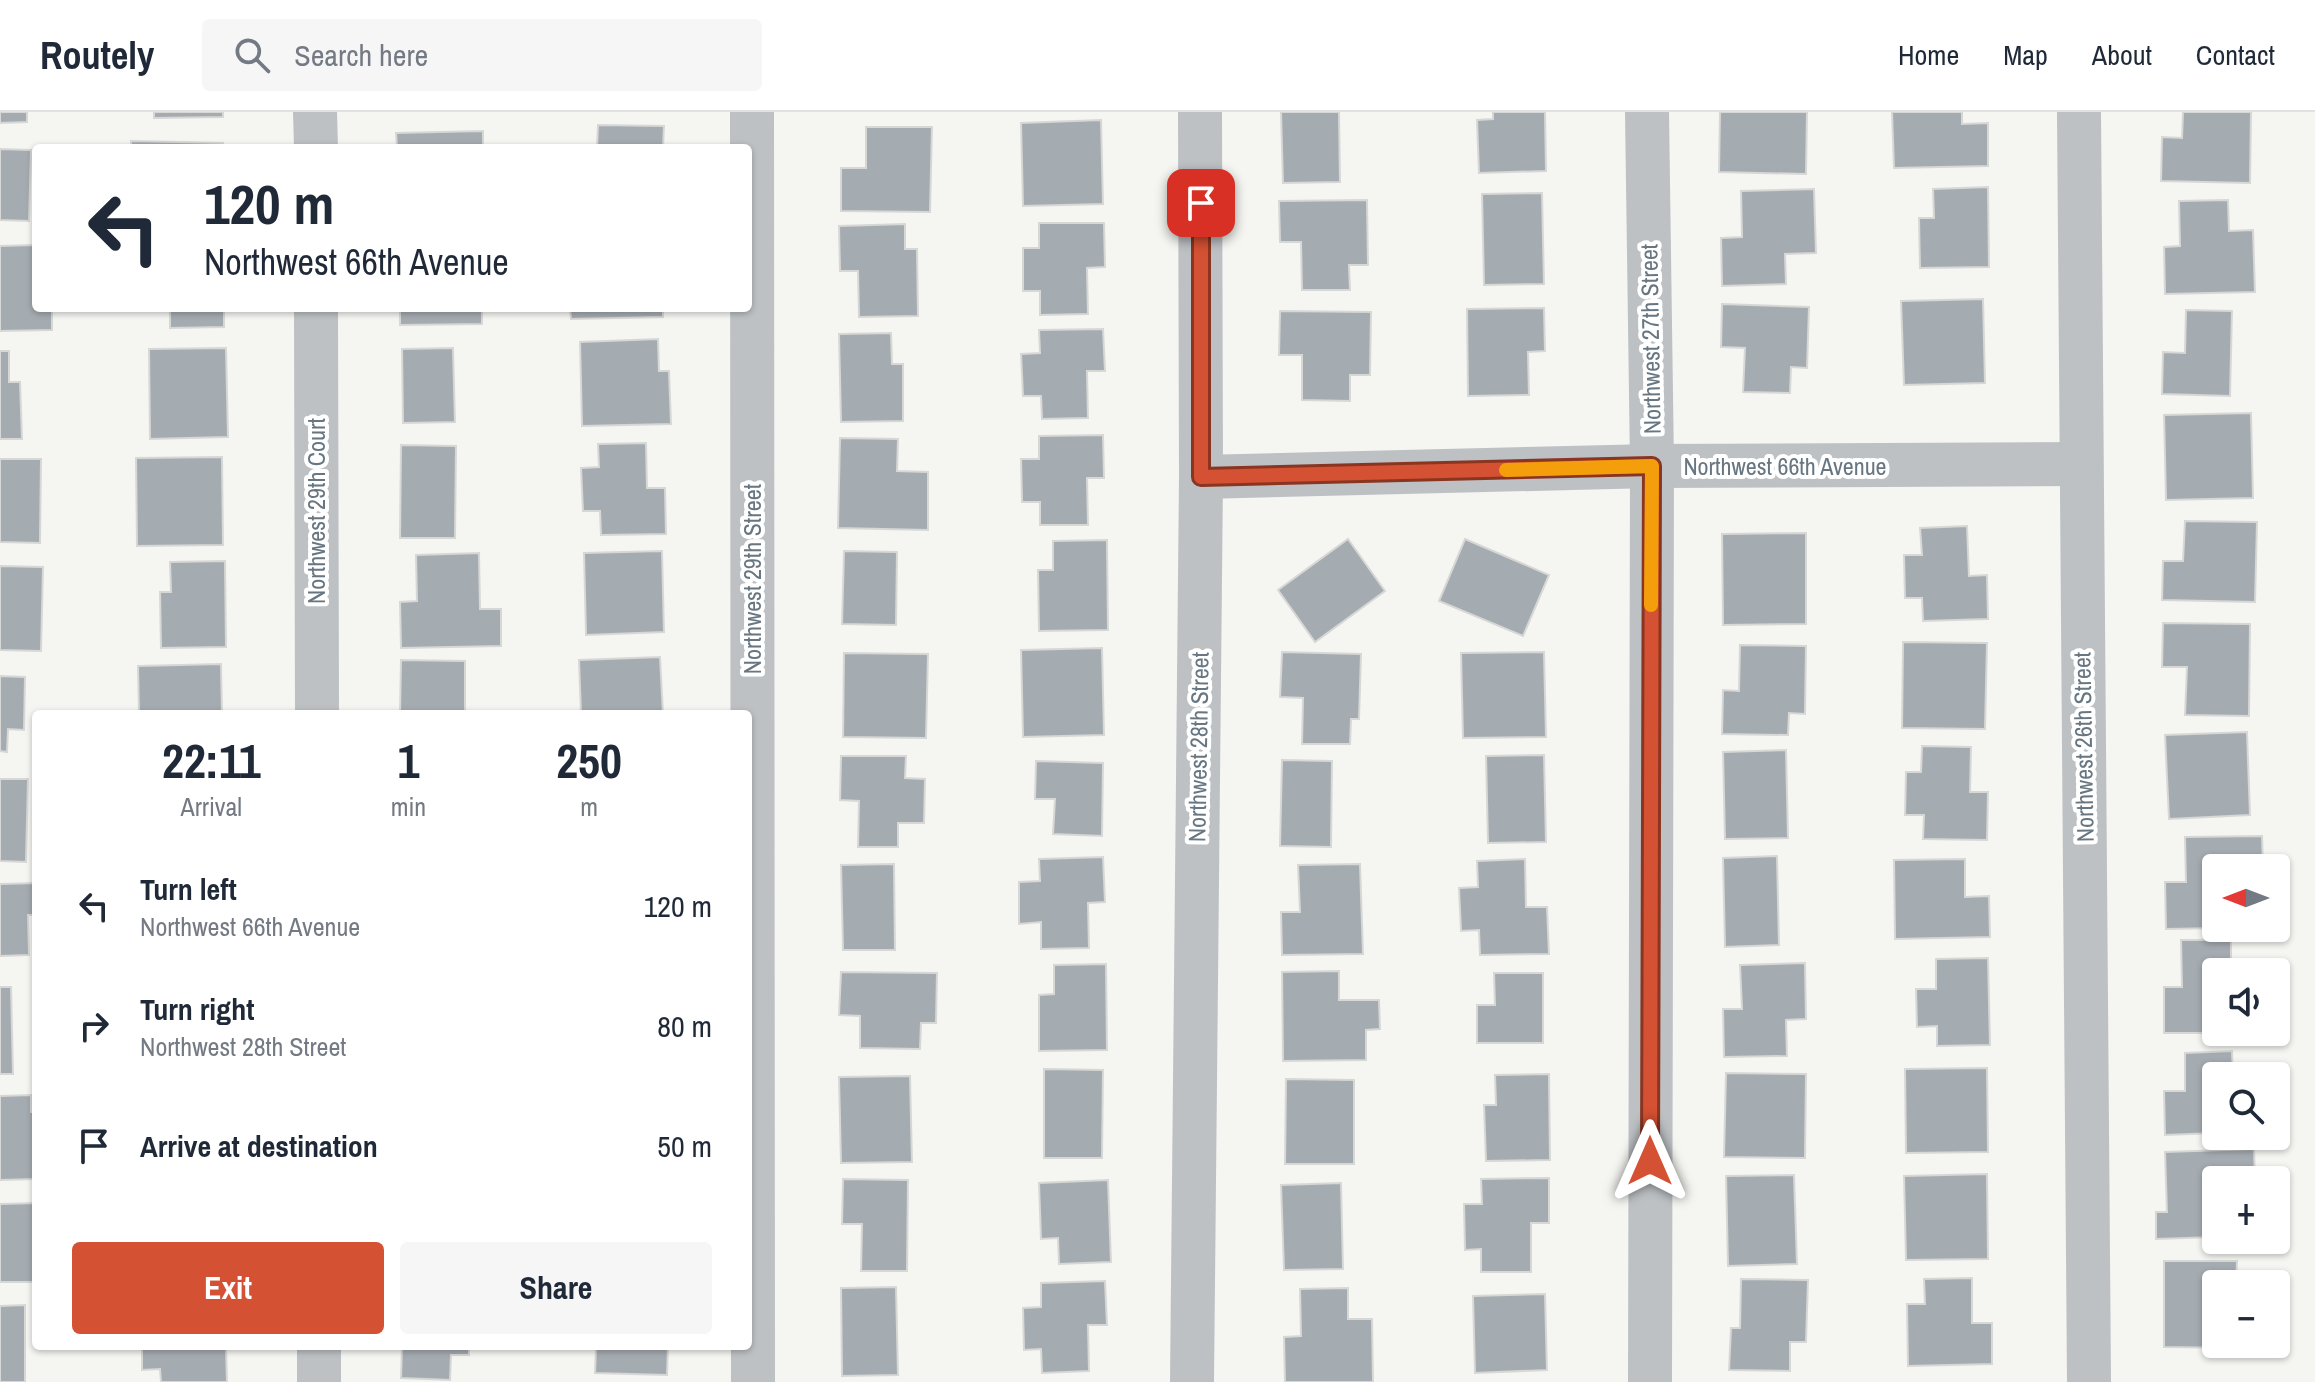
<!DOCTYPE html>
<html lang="en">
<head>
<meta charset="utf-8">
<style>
  body { margin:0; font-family:"Archivo Narrow",sans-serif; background:#f6f6f7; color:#1f2937; height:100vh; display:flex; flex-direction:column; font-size:30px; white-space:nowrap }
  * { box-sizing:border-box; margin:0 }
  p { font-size:26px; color:#747a83 }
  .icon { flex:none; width:44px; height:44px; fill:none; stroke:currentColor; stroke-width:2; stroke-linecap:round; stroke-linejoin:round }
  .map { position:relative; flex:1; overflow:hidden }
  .panel { position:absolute; left:32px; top:598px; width:720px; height:640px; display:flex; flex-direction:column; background:#fff; border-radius:8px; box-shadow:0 2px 6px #0004 }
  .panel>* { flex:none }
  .guide { position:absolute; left:32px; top:32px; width:720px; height:168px; border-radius:8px; box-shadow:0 2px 6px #0004; background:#fff; color:#1f2937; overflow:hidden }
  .needle { width:52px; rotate:270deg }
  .controls { position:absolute; left:2202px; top:742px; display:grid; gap:16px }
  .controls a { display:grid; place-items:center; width:88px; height:88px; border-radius:8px; background:#fff; box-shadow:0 2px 6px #0004; font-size:40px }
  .pin { position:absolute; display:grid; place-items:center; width:68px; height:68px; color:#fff; margin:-34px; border-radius:16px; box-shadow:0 4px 12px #0006 }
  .me { position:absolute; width:88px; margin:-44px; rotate:0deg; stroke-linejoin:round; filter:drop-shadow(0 0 6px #0008) }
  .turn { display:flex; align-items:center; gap:28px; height:168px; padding:0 40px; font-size:36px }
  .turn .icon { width:104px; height:104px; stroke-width:2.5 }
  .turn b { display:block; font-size:56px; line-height:68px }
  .eta { display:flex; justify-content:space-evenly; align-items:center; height:136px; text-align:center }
  .eta b { font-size:48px; font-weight:700; line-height:56px }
  .action { display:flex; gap:16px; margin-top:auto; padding:16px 40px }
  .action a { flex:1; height:92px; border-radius:8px; background:#d45133; color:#fff; font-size:32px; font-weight:700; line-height:92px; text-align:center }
  .action a+a { background:#f6f6f7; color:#1f2937 }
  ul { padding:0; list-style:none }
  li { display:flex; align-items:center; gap:24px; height:120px; padding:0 40px }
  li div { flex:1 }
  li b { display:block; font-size:30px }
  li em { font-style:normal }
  header { display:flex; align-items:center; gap:48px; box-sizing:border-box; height:112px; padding:0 40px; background:#fff; border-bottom:2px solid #e0e1e3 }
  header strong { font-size:38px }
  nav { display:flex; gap:44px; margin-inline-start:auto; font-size:28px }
  .search { width:560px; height:72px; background:#f6f6f7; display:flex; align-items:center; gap:20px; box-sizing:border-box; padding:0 28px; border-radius:8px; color:#747a83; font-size:30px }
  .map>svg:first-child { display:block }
  .building { fill:#a5acb1; stroke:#d7d7d5; stroke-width:2 }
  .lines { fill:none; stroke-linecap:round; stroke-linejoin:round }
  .minor { stroke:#bdc1c4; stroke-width:44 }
  .route-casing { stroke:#8a3521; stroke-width:20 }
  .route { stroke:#d45133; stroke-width:14 }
  .slow { stroke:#f59e0b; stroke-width:14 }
  .labels { text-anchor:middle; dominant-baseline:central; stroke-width:8; stroke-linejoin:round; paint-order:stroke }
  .street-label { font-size:24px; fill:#677681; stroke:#fff }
</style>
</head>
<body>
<header>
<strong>Routely</strong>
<div class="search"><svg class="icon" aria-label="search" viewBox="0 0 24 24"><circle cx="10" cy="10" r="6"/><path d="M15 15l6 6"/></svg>Search here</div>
<nav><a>Home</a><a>Map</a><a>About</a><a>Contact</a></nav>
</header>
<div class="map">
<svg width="2315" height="1270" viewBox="0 0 2315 1270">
  <rect width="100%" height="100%" fill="#f5f5f2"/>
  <g class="building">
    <polygon points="0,0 27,0 27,10 0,11"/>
    <polygon points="154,0 223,0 223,5 154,6"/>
    <polygon points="1281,0 1339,0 1340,70 1283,71"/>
    <polygon points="1493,0 1545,0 1546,59 1479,61 1477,8 1493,7"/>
    <polygon points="1720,0 1807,0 1806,62 1719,60"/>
    <polygon points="1892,0 1962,0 1962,12 1988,11 1988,54 1894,56"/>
    <polygon points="2183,0 2251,0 2250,71 2161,69 2162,25 2182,26"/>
    <polygon points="1101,8 1103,92 1023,94 1021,11"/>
    <polygon points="598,13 664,14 663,36 597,36"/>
    <polygon points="866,15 932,15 930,100 841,99 841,56 866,56"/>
    <polygon points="483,19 483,36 397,36 396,21"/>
    <polygon points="131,29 223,31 223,36 131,36"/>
    <polygon points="0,37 31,38 29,109 0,108"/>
    <polygon points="1988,75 1989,155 1920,156 1919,106 1934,106 1933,77"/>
    <polygon points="1814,77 1816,141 1785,142 1786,172 1722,174 1721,126 1742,125 1741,79"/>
    <polygon points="1542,81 1544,172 1484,173 1482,82"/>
    <polygon points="1367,88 1368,153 1349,153 1350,178 1302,178 1301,130 1280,130 1279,89"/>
    <polygon points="2228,88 2229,119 2253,118 2255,180 2165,182 2164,135 2180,134 2179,89"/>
    <polygon points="1039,111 1104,111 1105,155 1087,156 1088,202 1040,203 1040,179 1023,179 1023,136 1039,136"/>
    <polygon points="905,112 905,137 917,137 918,204 859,205 858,159 840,159 839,114"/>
    <polygon points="33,133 36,196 52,196 52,218 0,219 0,134"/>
    <polygon points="1983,187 1985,271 1904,273 1901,189"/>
    <polygon points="1722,192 1809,195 1807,256 1791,255 1790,281 1743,280 1745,236 1721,235"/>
    <polygon points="170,196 224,196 224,215 170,216"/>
    <polygon points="400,196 482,196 482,212 400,213"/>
    <polygon points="570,196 663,196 663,205 571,207"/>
    <polygon points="1544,196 1545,239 1528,240 1529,283 1468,284 1467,197"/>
    <polygon points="2186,198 2232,199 2230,284 2162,282 2163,240 2185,241"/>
    <polygon points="1280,199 1371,200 1370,263 1350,263 1350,289 1302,288 1302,243 1279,243"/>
    <polygon points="1103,217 1105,259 1087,259 1088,306 1042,307 1041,284 1023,284 1021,242 1040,241 1039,218"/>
    <polygon points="891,221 892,252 903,252 903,309 841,310 839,222"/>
    <polygon points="658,227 659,259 669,259 671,312 582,314 580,230"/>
    <polygon points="226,236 228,325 150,327 149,237"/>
    <polygon points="453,236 455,310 403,311 402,237"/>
    <polygon points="0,239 9,239 9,270 20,270 22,327 0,327"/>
    <polygon points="2251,301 2253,386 2166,388 2164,303"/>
    <polygon points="1103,323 1104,366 1087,366 1088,413 1040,413 1040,390 1022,390 1021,347 1039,347 1039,324"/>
    <polygon points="840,326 898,327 897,359 928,360 928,418 838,416"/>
    <polygon points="646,331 647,376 665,376 666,422 601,423 600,399 583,399 581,356 599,355 598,332"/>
    <polygon points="401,333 456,334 455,426 400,426"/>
    <polygon points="222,345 223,433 137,434 136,346"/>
    <polygon points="0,347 41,347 40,431 0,430"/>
    <polygon points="2185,409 2257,410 2255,490 2162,488 2163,449 2183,449"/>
    <polygon points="1967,414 1969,464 1987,463 1988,507 1923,509 1922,486 1905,486 1904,443 1922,443 1920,416"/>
    <polygon points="1806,421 1806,512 1723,513 1722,422"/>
    <polygon points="1348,427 1385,479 1315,530 1278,478"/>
    <polygon points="1465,427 1549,463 1523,524 1439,489"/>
    <polygon points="1107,428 1108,518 1039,519 1038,458 1053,458 1053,429"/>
    <polygon points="662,439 664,520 586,523 584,441"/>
    <polygon points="844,439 897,440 896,513 842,512"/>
    <polygon points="479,441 480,497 501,497 501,534 401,536 400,490 417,489 416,443"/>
    <polygon points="225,449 226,535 161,536 160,480 171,480 170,450"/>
    <polygon points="0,454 43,455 41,539 0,538"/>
    <polygon points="2163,511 2250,512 2249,604 2185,603 2187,555 2162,555"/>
    <polygon points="1903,530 1987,531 1985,617 1902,616"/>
    <polygon points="1740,533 1806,534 1805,602 1789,601 1788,623 1722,622 1723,578 1739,579"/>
    <polygon points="1102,536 1104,623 1023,625 1021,538"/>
    <polygon points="1282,540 1361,542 1359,607 1351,607 1350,632 1302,632 1303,586 1280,585"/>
    <polygon points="1544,540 1546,625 1463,626 1461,541"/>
    <polygon points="844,541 928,542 926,626 843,625"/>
    <polygon points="660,545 663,602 581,602 579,548"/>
    <polygon points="401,548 465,549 465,602 400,602"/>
    <polygon points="221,552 222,602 139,602 138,554"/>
    <polygon points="0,564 25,565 24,618 8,617 7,640 0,639"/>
    <polygon points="2247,620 2250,703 2169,707 2165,623"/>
    <polygon points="1922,634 1971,635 1970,680 1988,680 1987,728 1923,727 1924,703 1905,703 1906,660 1921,660"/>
    <polygon points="1786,638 1788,726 1725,727 1723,640"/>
    <polygon points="1544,643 1546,730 1488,731 1486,644"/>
    <polygon points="841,644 906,644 905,666 925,667 924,711 898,711 898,735 858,735 859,689 840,688"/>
    <polygon points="1282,648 1332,649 1331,735 1280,734"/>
    <polygon points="1036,649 1103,651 1102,724 1053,722 1055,687 1035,687"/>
    <polygon points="0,667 28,667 26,750 0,749"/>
    <polygon points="2262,724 2263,756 2216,756 2216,816 2221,816 2166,817 2165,770 2186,770 2185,725"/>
    <polygon points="1777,744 1779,833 1725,835 1723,746"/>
    <polygon points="1103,745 1105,790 1088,791 1089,836 1041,837 1041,810 1019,812 1019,770 1040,769 1039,747"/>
    <polygon points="1525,747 1526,795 1547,795 1549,842 1480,843 1479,818 1461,819 1459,776 1478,775 1477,749"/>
    <polygon points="1965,747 1965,785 1989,784 1990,825 1895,827 1894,748"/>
    <polygon points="894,752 895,838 843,838 841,753"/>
    <polygon points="1360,752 1363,842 1282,843 1281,800 1300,800 1298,753"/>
    <polygon points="36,771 36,803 28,803 29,843 0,844 0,772"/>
    <polygon points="2181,828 2231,828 2231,854 2248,854 2248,860 2216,860 2216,920 2230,921 2164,921 2164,875 2182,875"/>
    <polygon points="1988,846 1990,933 1937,934 1937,914 1917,915 1916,877 1936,877 1936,847"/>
    <polygon points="1805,851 1806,907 1786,908 1787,944 1724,945 1723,897 1742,897 1740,853"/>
    <polygon points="1106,852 1107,938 1039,939 1039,883 1054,882 1054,853"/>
    <polygon points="1339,859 1339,888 1379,888 1380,917 1366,918 1366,948 1283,949 1282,860"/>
    <polygon points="841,860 937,861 936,911 921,911 920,937 860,936 860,904 839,903"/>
    <polygon points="1494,861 1543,861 1543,931 1477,931 1477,893 1495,893"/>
    <polygon points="0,875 11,875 13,962 0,962"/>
    <polygon points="2232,939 2233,964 2216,964 2216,1021 2165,1023 2164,979 2185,979 2185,941"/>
    <polygon points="1987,956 1988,1040 1906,1041 1905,957"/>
    <polygon points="1044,957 1103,958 1102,1046 1044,1046"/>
    <polygon points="1726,961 1806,962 1805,1046 1724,1045"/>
    <polygon points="1549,962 1550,1048 1486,1049 1484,993 1496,993 1495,963"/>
    <polygon points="910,964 912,1050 841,1051 839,965"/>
    <polygon points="1286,967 1354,968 1354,1052 1285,1052"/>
    <polygon points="31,983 31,1000 36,1000 36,1067 0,1068 0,984"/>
    <polygon points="2254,1037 2255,1068 2216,1068 2216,1125 2156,1127 2156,1100 2167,1100 2165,1040"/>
    <polygon points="1987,1062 1988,1147 1906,1148 1904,1064"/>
    <polygon points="1794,1063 1797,1152 1728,1154 1726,1064"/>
    <polygon points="1549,1066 1549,1111 1531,1111 1531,1160 1481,1160 1481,1137 1465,1138 1464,1092 1482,1092 1481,1067"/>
    <polygon points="843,1067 908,1068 907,1159 861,1159 862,1112 842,1112"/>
    <polygon points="1108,1068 1111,1150 1059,1152 1058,1126 1041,1127 1039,1071"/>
    <polygon points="1341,1071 1343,1157 1284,1158 1281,1073"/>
    <polygon points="36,1091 36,1170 0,1170 0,1092"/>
    <polygon points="2164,1149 2237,1149 2236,1172 2216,1172 2216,1232 2236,1232 2236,1236 2164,1235"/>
    <polygon points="1972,1166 1972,1211 1992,1211 1992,1252 1908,1254 1907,1192 1925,1192 1924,1167"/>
    <polygon points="1741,1167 1808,1168 1806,1230 1790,1230 1790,1259 1729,1258 1731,1216 1740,1216"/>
    <polygon points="1105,1169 1107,1213 1088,1213 1089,1259 1042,1261 1041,1237 1024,1238 1023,1196 1041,1195 1041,1171"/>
    <polygon points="896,1175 898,1263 842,1264 841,1176"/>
    <polygon points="1348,1176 1348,1207 1372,1207 1373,1270 1285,1270 1284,1225 1301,1224 1300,1177"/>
    <polygon points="1545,1182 1547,1258 1475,1261 1473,1184"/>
    <polygon points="25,1193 25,1270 0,1270 0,1194"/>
    <polygon points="142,1234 226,1236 227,1270 161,1270 160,1257 142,1258"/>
    <polygon points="402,1234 469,1234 469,1243 451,1243 450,1268 401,1266"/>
    <polygon points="596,1234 668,1234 667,1263 595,1261"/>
  </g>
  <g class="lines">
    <g class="minor">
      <polyline points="315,0 316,36"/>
      <polyline points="752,0 753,1270"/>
      <polyline points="1647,0 1652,354 1650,1270"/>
      <polyline points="2079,0 2089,1270"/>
      <polyline points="316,196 317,602"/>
      <polyline points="1201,365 1652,354 2081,352"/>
      <polyline points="319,1234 319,1270"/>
      <polyline points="1192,1270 1201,365 1200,0"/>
    </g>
  </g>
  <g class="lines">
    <defs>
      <polyline id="route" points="1201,91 1201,365 1652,354 1650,1049"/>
    </defs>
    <use href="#route" class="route-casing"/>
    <use href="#route" class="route"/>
    <polyline class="slow" points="1506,358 1652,354 1651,493"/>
  </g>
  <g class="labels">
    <g class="street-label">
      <text transform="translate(1650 227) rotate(-91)">Northwest 27th Street</text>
      <text x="1785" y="354">Northwest 66th Avenue</text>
      <text transform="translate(316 399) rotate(-90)">Northwest 29th Court</text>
      <text transform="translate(752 467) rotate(-90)">Northwest 29th Street</text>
      <text transform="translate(1198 635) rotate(-89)">Northwest 28th Street</text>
      <text transform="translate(2083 635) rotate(-91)">Northwest 26th Street</text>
    </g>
  </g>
</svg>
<div class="controls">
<a><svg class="needle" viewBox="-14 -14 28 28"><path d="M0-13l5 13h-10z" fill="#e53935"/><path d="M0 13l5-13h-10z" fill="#747a83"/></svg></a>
<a><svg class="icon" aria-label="sound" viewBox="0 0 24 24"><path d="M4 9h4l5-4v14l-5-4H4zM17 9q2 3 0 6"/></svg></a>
<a><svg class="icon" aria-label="search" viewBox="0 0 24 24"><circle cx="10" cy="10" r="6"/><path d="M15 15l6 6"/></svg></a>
<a>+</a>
<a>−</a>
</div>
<div class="pin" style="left:1201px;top:91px;background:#d93025"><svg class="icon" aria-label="arrive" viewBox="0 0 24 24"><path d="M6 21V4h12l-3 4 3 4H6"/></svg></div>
<svg class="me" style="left:1650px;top:1049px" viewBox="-20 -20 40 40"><path d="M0-17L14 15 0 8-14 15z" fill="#d45133" stroke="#fff" stroke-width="4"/></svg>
<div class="guide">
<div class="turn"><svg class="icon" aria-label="left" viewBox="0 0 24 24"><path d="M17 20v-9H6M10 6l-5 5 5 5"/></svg><div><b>120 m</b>Northwest 66th Avenue</div></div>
</div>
<section class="panel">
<div class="eta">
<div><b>22:11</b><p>Arrival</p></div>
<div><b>1</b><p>min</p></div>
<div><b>250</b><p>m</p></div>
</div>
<ul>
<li><svg class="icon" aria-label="left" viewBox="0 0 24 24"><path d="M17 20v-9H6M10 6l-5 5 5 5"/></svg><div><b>Turn left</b><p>Northwest 66th Avenue</p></div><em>120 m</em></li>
<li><svg class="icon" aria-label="right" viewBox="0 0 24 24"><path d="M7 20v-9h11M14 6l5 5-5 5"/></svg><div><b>Turn right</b><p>Northwest 28th Street</p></div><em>80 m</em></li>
<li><svg class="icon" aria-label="arrive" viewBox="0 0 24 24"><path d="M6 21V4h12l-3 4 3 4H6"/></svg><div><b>Arrive at destination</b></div><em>50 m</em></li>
</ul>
<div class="action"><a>Exit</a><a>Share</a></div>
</section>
</div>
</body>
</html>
